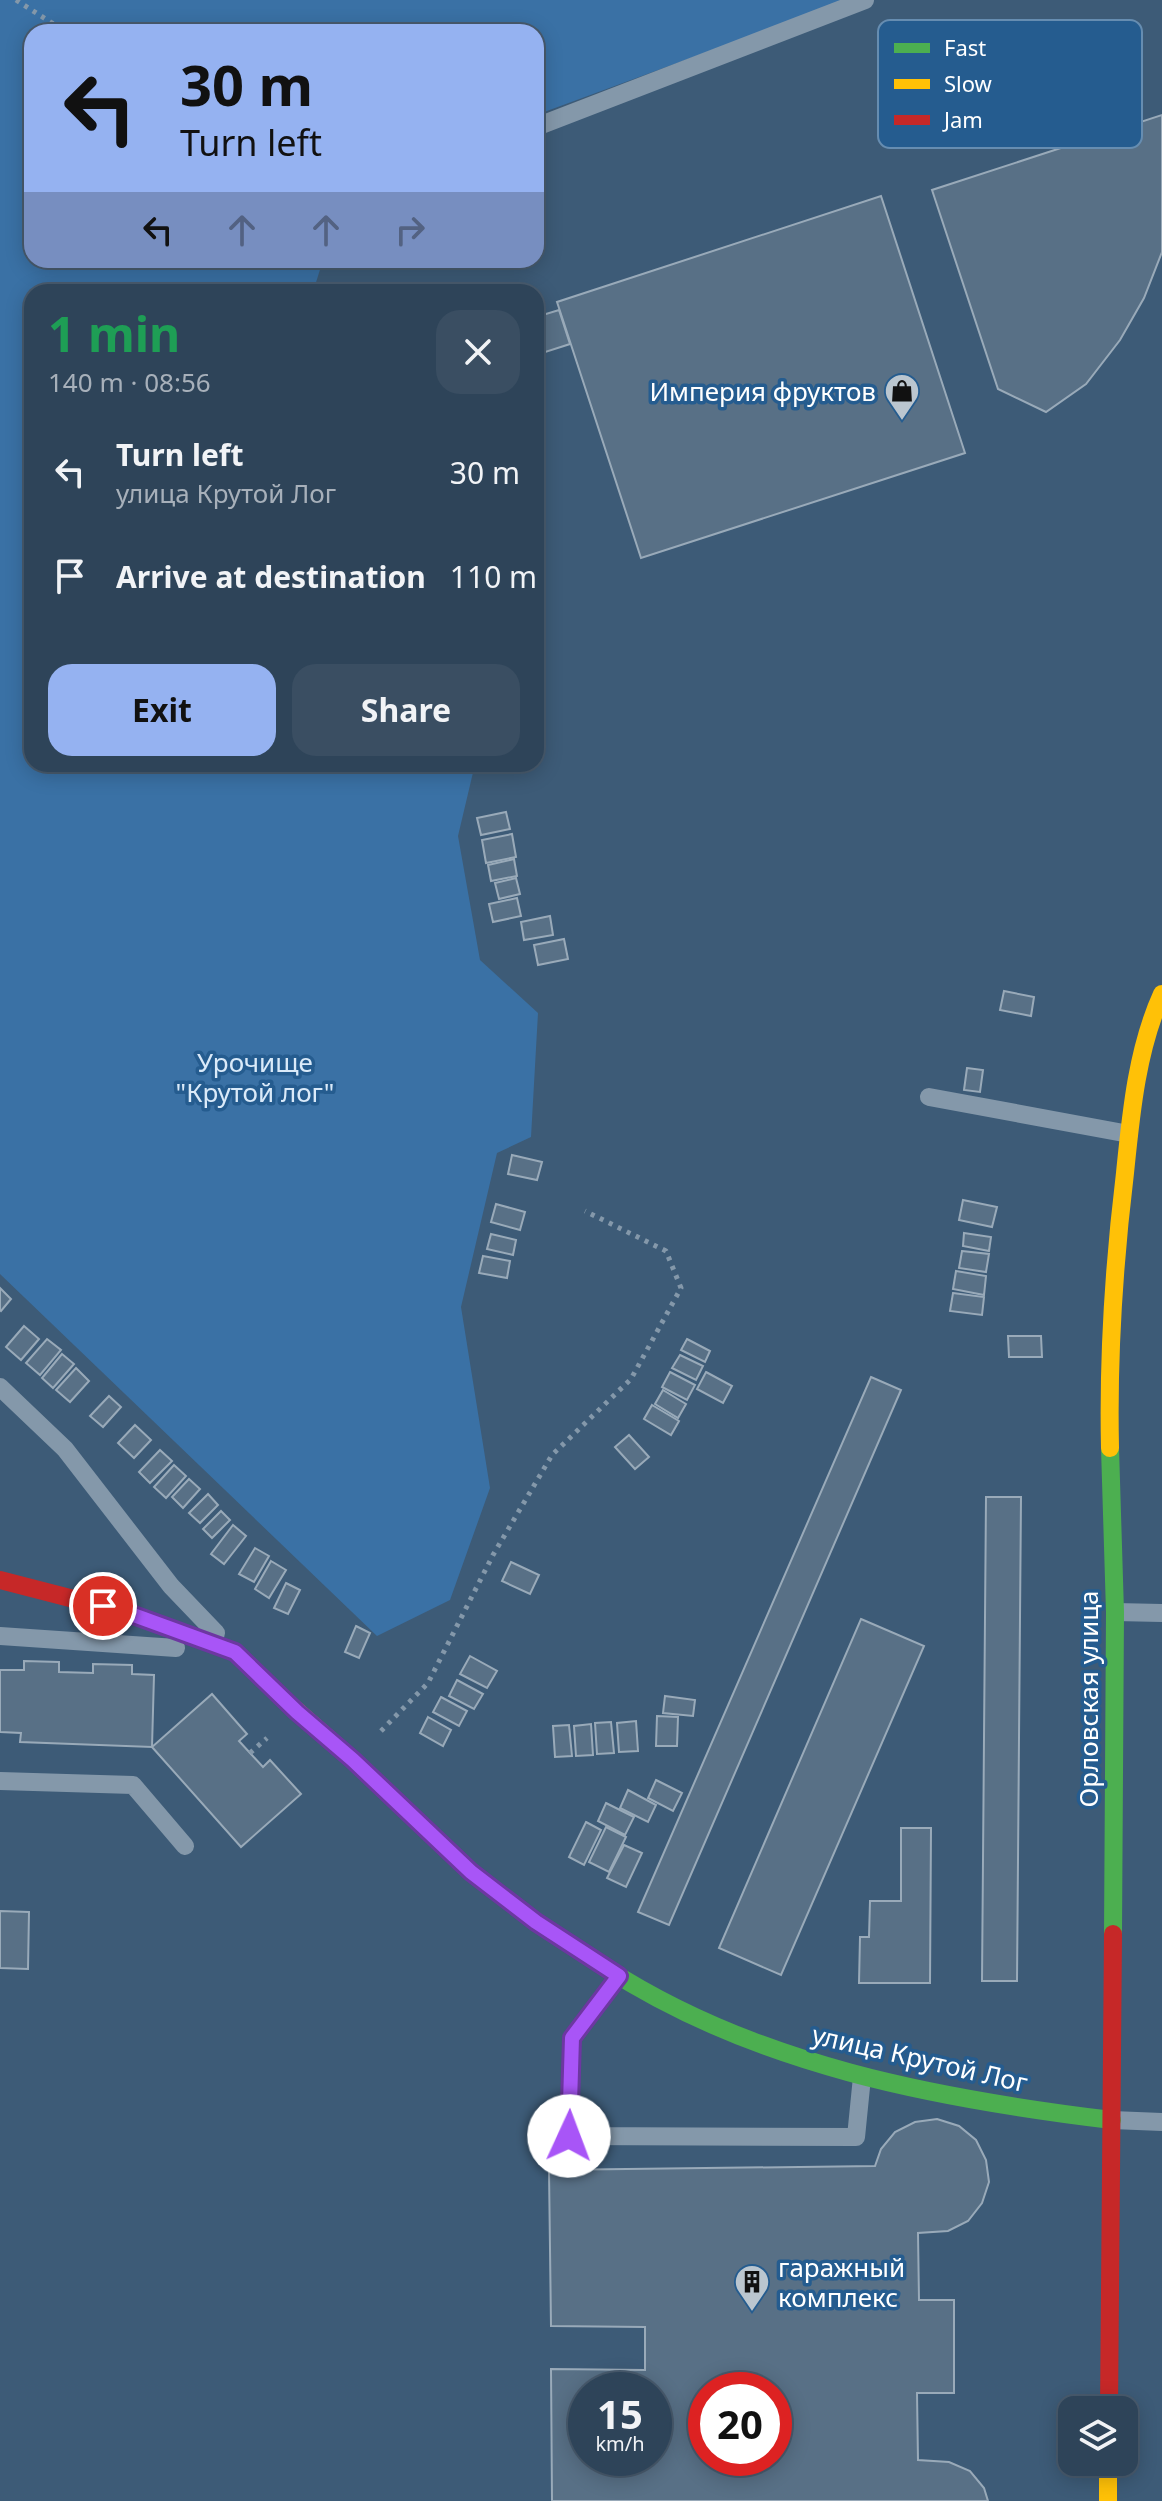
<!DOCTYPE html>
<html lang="en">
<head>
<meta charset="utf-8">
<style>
  body { margin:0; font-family:"Noto Sans",sans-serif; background:#3a4e62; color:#f1f3f6; height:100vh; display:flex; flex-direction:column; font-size:30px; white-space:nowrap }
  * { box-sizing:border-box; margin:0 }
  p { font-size:26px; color:#a7b0ba }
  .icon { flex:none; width:44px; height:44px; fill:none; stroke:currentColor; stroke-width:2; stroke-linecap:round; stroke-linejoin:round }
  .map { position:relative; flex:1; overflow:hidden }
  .side { position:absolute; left:24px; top:284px; width:520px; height:488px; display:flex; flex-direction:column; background:#2e4459; border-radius:24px; box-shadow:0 4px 20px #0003,0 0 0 2px #495c6f }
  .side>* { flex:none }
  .banner { position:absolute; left:24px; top:24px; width:520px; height:244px; border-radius:24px; box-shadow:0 4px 20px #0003,0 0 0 2px #495c6f; background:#95b2f1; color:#111; overflow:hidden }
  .buttons { position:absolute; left:1058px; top:2396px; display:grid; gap:16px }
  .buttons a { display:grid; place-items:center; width:80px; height:80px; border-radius:16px; background:#2e4459; box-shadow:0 4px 20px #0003,0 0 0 2px #495c6f; font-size:40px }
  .speed { position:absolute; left:568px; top:2372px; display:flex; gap:16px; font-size:40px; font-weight:700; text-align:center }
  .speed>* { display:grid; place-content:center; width:104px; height:104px; border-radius:50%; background:#2e4459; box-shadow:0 4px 20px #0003,0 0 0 2px #495c6f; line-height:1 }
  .speed small { font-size:20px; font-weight:400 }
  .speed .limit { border:12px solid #d22; background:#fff; color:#111 }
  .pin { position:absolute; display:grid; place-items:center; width:68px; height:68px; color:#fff; margin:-34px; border:4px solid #fff; border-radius:50%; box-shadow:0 2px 8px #0007 }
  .me { position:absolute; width:88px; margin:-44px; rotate:2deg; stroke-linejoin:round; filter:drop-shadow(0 0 6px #0008) }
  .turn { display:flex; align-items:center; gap:28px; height:168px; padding:0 24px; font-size:36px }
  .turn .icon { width:104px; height:104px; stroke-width:2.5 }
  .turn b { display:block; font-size:56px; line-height:68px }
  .lanes { display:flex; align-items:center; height:76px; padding:0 24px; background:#0003; justify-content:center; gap:40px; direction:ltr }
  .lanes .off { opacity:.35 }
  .round { display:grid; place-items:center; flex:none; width:84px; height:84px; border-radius:24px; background:#3a4e62 }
  .summary { display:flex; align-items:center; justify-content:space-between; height:136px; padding:0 24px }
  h1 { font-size:48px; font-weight:700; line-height:60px; color:#1e9e55 }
  .primary-button { display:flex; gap:16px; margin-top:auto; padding:16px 24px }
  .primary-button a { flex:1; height:92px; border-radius:24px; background:#95b2f1; color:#111; font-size:32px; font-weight:700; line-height:92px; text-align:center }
  .primary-button a+a { background:#3a4e62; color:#f1f3f6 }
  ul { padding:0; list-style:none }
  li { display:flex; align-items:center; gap:24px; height:104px; padding:0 24px }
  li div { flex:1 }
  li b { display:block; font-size:30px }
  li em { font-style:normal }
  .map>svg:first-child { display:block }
  .green { fill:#3a71a5 }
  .building { fill:#587086; stroke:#99aab9; stroke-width:2; fill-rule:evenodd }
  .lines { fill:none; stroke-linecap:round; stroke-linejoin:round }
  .path { stroke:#8498aa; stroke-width:5; stroke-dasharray:4 6; stroke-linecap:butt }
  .lane { stroke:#8498aa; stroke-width:18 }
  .fast { stroke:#4caf50; stroke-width:18 }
  .slow { stroke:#ffc107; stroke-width:18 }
  .jam { stroke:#c62828; stroke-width:18 }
  .route-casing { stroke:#6d37a1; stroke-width:20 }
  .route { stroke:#a855f7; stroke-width:14 }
  .labels { text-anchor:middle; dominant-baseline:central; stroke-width:7; stroke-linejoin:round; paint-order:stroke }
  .poi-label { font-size:26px; fill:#fff; stroke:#255c8f; text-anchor:end }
  .park-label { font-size:26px; fill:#daeaf9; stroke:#255c8f }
  .street-label { font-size:26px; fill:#fff; stroke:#255c8f }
  .key { fill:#255c8f; stroke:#668db1; stroke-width:2 }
  .key-label { font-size:22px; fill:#fff }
</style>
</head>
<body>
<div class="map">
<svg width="1162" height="2501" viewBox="0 0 1162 2501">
  <rect width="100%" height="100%" fill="#3d5b77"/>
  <polygon class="green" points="0,0 848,0 536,115 536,32 32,32 32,260 323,260 313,292 32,292 32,764 475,764 458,836 480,960 538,1013 531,1137 497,1153 461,1307 490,1488 450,1600 377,1636 0,1274"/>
  <g class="building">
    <polygon points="1162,115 1162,252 1144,298 1120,340 1086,384 1046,412 998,389 932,190"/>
    <polygon points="881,196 965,453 641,558 557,302"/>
    <polygon points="559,310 570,344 536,355 536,317"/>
    <polygon points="506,812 510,829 481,835 477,818"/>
    <polygon points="512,834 516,857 486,863 482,840"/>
    <polygon points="514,859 517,876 491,881 488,865"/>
    <polygon points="516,878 520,894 499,899 495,883"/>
    <polygon points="517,898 521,916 493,922 489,904"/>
    <polygon points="550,916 553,935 524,940 521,922"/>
    <polygon points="564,939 568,959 538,965 534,945"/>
    <polygon points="1004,991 1034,997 1031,1016 1000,1010"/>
    <polygon points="967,1068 983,1070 980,1092 964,1090"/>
    <polygon points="512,1155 542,1162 537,1180 508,1174"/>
    <polygon points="963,1200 997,1207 992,1227 959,1220"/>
    <polygon points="496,1204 525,1212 520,1230 491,1222"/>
    <polygon points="964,1233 991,1237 989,1251 963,1246"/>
    <polygon points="491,1234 516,1240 513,1255 487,1249"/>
    <polygon points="962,1251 989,1254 986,1272 959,1268"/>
    <polygon points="483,1256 510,1261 507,1278 479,1273"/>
    <polygon points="956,1271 986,1276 984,1295 953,1289"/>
    <polygon points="0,1288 11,1299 1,1311 0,1310"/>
    <polygon points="953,1293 984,1297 982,1315 950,1311"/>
    <polygon points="24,1326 39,1339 21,1360 6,1347"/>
    <polygon points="1008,1336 1041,1336 1042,1357 1009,1357"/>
    <polygon points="47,1339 61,1350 40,1375 26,1363"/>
    <polygon points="687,1339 710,1351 705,1362 681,1350"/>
    <polygon points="62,1354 74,1364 53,1388 42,1378"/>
    <polygon points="680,1355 703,1366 696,1380 672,1368"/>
    <polygon points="76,1368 89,1381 70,1402 56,1390"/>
    <polygon points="670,1372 695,1385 687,1400 662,1387"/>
    <polygon points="706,1372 732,1386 723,1403 697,1389"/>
    <polygon points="871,1377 901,1390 669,1925 638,1912"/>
    <polygon points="663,1390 686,1404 678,1418 655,1404"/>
    <polygon points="109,1396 121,1407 103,1427 90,1416"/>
    <polygon points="652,1405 679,1421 671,1435 644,1419"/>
    <polygon points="135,1425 151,1440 134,1458 118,1443"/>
    <polygon points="629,1435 649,1457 635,1469 615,1447"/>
    <polygon points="160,1450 172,1461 150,1483 139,1472"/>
    <polygon points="174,1465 186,1476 166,1498 154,1487"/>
    <polygon points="189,1479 200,1489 183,1508 172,1497"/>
    <polygon points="208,1494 218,1505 200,1523 189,1513"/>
    <polygon points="986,1497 1021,1497 1017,1981 982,1981"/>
    <polygon points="221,1511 230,1520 212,1538 203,1529"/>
    <polygon points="233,1525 246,1536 224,1564 211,1554"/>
    <polygon points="255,1548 269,1556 254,1582 239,1574"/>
    <polygon points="271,1561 286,1570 269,1598 255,1589"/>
    <polygon points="511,1562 539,1575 530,1594 502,1581"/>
    <polygon points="286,1583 300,1590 288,1614 274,1608"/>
    <polygon points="861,1619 924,1646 781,1975 719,1948"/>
    <polygon points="356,1626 370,1633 359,1658 345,1652"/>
    <polygon points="470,1656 497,1671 487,1688 460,1674"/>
    <polygon points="24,1661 59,1662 59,1672 93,1673 93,1664 132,1665 132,1674 154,1675 152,1747 20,1742 21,1733 0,1732 0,1670 24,1670"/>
    <polygon points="457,1680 483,1694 474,1709 449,1696"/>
    <polygon points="212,1694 247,1734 239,1741 263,1767 270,1760 301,1794 241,1847 152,1747"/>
    <polygon points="665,1696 695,1700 693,1716 663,1713"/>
    <polygon points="441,1697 467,1711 459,1726 433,1712"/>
    <polygon points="657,1716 678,1717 677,1746 656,1746"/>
    <polygon points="428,1717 451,1730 443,1746 420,1733"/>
    <polygon points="636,1721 638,1751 619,1752 617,1723"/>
    <polygon points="611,1722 614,1753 597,1754 595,1723"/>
    <polygon points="591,1724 593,1755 576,1756 574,1726"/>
    <polygon points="569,1725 572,1756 555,1757 553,1726"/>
    <polygon points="656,1780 682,1793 673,1811 648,1798"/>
    <polygon points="628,1790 656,1805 648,1822 620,1808"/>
    <polygon points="606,1803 634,1817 625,1835 598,1821"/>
    <polygon points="586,1822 601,1830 584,1865 569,1857"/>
    <polygon points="606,1827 626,1837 609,1872 589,1862"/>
    <polygon points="901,1828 931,1828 930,1983 859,1983 860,1937 869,1937 870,1901 901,1901"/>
    <polygon points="624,1845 642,1853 626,1887 607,1878"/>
    <polygon points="0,1911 29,1912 28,1969 0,1968"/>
    <path d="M937,2119L959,2126L976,2140L986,2160L989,2182L982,2203L968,2221L948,2231L918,2233L919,2300H954V2393H917L918,2460L949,2462L970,2471L984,2488L988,2501H552L551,2369L645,2370V2327L551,2326L549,2170L875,2166L881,2149L895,2132L915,2122ZM586,2390H654V2458H586ZM706,2390H774V2458H706Z"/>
  </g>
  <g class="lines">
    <g class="path">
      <polyline points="16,0 66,32"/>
      <polyline points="381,1731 428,1683 493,1555 552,1455 631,1379 681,1288 666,1251 585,1211"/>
      <polyline points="250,1753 267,1738"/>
    </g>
    <g class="lane">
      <polyline points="536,127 865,0"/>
      <polyline points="929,1097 1129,1134"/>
      <polyline points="0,1387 65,1449 171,1586 216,1633"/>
      <polyline points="1115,1612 1162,1613"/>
      <polyline points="0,1636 176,1648"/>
      <polyline points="0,1781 133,1785 185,1846"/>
      <polyline points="619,1976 572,2038 569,2136 856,2137 862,2077"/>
      <polyline points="1112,2120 1162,2122"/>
    </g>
    <g class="fast">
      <polyline points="1110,1448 1115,1612 1113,1934"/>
      <path d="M606,1968C756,2065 937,2099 1112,2120"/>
    </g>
    <g class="slow">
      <path d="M1110,1448C1108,1356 1114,1264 1125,1173C1131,1113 1137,1049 1162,994"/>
      <polyline points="280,1696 353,1760 471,1872 536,1922 606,1968"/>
      <polyline points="1108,2462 1108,2501"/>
    </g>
    <g class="jam">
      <polyline points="0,1580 128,1613 235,1652 280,1696"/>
      <polyline points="1109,2410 1113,1934"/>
    </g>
  </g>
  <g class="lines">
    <defs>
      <polyline id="route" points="103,1606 128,1613 235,1652 297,1712 353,1760 471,1872 536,1922 619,1976 572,2038 569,2136"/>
    </defs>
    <use href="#route" class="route-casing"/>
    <use href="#route" class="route"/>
  </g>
  <defs>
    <symbol id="shop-pin" viewBox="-11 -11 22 30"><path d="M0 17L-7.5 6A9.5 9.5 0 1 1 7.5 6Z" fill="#bbc6cf" stroke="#255c8f"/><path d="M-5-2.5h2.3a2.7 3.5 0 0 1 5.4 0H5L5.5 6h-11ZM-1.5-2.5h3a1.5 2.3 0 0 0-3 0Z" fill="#111"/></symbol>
    <symbol id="building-pin" viewBox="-11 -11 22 30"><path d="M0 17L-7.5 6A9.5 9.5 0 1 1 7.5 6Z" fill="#bbc6cf" stroke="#255c8f"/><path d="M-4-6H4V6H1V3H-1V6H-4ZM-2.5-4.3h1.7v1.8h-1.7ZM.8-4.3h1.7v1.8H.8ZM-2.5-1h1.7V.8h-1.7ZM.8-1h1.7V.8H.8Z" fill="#111"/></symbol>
  </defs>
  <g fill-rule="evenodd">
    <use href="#shop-pin" x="882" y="371" width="40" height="54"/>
    <use href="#building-pin" x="732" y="2262" width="40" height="54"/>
  </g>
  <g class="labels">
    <g class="poi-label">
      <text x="876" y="391">Империя фруктов</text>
      <text x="778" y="2267" text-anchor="start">гаражный<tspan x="778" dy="30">комплекс</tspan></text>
    </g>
    <g class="park-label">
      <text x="255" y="1062">Урочище<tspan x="255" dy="30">"Крутой лог"</tspan></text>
    </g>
    <g class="street-label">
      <text transform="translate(1088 1699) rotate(-90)">Орловская улица</text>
      <text transform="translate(920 2058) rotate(13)">улица Крутой Лог</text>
    </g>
  </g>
  <rect x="878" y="20" width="264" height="128" rx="12" class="key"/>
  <rect x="894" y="43" width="36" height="10" fill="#4caf50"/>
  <rect x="894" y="79" width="36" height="10" fill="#ffc107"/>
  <rect x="894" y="115" width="36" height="10" fill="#c62828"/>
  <g class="key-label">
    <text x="944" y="56">Fast</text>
    <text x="944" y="92">Slow</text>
    <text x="944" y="128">Jam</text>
  </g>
</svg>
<div class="buttons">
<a><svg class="icon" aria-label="layers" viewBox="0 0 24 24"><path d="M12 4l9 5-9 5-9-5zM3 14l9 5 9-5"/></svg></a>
</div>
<div class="speed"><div>15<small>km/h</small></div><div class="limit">20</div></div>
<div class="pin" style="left:103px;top:1606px;background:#d93025"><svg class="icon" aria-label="arrive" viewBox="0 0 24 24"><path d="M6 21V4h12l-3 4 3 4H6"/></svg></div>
<svg class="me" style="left:569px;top:2136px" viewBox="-20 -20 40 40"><circle r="19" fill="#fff"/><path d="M0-13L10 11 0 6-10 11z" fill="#a855f7"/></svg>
<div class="banner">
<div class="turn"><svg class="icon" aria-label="left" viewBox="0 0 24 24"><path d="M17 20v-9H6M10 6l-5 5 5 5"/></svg><div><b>30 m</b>Turn left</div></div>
<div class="lanes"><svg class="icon" aria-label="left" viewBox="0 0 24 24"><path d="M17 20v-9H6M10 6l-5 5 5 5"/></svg><svg class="icon off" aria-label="ahead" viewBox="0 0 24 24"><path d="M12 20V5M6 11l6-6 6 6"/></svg><svg class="icon off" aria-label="ahead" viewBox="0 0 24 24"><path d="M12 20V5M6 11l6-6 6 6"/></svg><svg class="icon off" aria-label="right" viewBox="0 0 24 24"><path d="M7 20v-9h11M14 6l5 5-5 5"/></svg></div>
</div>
<section class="side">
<div class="summary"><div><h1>1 min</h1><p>140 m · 08:56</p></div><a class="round"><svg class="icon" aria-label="close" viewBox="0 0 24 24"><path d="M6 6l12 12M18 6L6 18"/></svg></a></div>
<ul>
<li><svg class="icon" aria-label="left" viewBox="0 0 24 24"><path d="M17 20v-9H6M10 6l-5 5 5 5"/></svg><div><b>Turn left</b><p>улица Крутой Лог</p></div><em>30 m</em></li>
<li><svg class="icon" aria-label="arrive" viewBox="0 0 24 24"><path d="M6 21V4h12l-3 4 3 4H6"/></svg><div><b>Arrive at destination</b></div><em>110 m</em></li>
</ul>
<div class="primary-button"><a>Exit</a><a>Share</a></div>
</section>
</div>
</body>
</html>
